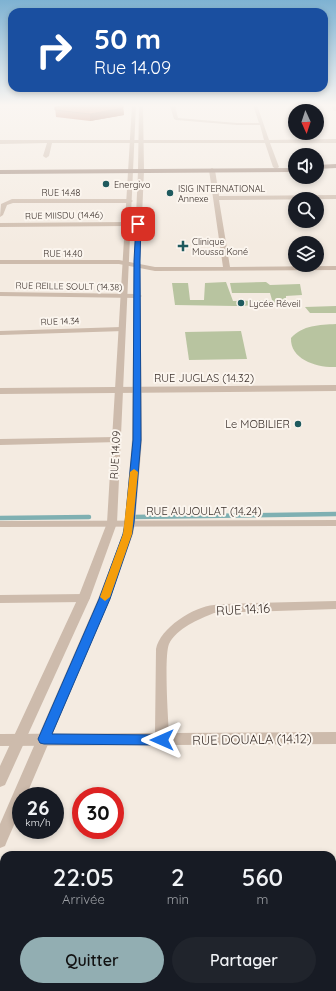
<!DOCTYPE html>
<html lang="fr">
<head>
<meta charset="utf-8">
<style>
  body { margin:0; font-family:Quicksand,sans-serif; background:#20242c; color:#f1f3f6; height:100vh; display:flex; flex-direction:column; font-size:15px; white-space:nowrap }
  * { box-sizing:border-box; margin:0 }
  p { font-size:13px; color:#9ea1a6 }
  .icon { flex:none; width:22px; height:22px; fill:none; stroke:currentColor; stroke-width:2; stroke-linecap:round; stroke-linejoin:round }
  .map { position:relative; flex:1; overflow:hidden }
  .panel { position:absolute; left:0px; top:851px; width:336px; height:140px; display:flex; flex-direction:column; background:#171b24; border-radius:12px 12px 0 0; box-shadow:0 2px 6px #0003 }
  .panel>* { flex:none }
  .hud { position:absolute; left:8px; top:8px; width:320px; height:84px; border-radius:12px; box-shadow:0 2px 6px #0003; background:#1a4fa0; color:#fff; overflow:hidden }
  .needle { width:26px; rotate:177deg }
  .buttons { position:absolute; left:288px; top:104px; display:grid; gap:8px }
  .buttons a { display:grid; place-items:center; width:36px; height:36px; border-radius:50%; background:#171b24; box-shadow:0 2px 6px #0003; font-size:20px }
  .speed { position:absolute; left:12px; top:787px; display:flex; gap:8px; font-size:20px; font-weight:700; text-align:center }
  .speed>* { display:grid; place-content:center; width:52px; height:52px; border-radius:50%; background:#171b24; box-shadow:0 2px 6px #0003; line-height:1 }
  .speed small { font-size:10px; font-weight:400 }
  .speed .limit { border:6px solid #d22; background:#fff; color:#111 }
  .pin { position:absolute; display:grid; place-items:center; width:34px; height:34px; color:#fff; margin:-17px; border-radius:8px; box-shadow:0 2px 6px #0006 }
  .me { position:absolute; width:44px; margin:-22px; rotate:270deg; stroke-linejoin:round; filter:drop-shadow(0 0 3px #0008) }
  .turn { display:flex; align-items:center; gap:14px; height:84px; padding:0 20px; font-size:18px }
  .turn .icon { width:52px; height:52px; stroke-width:2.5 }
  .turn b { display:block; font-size:28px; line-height:34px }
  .eta { display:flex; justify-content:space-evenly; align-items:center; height:68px; text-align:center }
  .eta b { font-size:24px; font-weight:600; line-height:28px }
  .action { display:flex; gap:8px; margin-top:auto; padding:8px 20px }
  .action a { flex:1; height:46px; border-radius:24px; background:#92aeb2; color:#111; font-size:16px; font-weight:600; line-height:46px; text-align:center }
  .action a+a { background:#20242c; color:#f1f3f6 }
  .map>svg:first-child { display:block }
  .green { fill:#b8c4a0 }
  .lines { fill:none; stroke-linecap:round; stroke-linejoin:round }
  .stream { stroke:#7fb0b2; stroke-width:4.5 }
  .minor { fill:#cdbbac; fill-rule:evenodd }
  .tertiary { fill:#cdbbac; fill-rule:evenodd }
  .secondary { fill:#a18a7d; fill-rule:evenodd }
  .wall { fill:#ac5a40 }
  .shaded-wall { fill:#8c4a34 }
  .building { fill:#c8694b; stroke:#8c4a34 }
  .route { fill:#1a73e8; stroke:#114b97 }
  .slow { fill:#f59e0b }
  .poi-dot { fill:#1f5a5e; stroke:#fbf5ee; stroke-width:1.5 }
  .labels { text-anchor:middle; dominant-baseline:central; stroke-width:4; stroke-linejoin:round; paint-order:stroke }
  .far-poi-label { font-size:9px; fill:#3b302b; stroke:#fbf5ee; text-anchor:start }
  .far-street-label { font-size:9px; fill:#3b302b; stroke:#fbf5ee }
  .street-label { font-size:11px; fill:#3b302b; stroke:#fbf5ee }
  .poi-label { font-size:11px; fill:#3b302b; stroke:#fbf5ee; text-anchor:end }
  .near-street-label { font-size:13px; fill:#3b302b; stroke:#fbf5ee }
</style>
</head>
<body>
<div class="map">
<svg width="336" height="991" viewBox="0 0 336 991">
  <rect width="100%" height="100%" fill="#f4ebe1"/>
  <g class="green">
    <polygon points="226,282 233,301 272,300 270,293 232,293 230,283 266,282 270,285 300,284 302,295 286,296 286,301 298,302 298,304 235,306 175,305 172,283 188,283 190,300 204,300 205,283"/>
    <polygon points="336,306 336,313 310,313 305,307"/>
    <path d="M336,324V367C318,368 290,360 291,338C303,325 319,325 336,324Z"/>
    <polygon points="241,331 247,359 189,360 185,332"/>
  </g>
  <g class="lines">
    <g class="stream">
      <polyline points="133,517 336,514"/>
      <polyline points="0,518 89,517"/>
    </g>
    <g class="minor">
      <polygon points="132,105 189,105 175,106 178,118 237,123 259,123 253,105 257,105 269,140 336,139 336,143 270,143 279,167 276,169 273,167 265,143 52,143 49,156 46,158 43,156 47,143 0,144 0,140 264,140 260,125 237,125 176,120 174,119 170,106"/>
      <polygon points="331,105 335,105 336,111 334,111"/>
      <polygon points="212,168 215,170 219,196 336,195 336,199 219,200 230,267 336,266 336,270 155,271 119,264 0,264 0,260 119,260 155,267 223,267 209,170"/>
      <polygon points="12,199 130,199 133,201 130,203 13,203 7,205 3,215 0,217 1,204"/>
      <polygon points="0,223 128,222 131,224 128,226 0,227"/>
      <polygon points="0,292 138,294 142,296 138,298 0,296"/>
      <polygon points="121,327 124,327 124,331 0,335 0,331"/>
      <polygon points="336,385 336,391 0,394 0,388"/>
      <polygon points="116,437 119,438 121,440 119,442 0,445 0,439"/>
      <polygon points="336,520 336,526 0,527 0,521"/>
      <polygon points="84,594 88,595 90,598 88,601 84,602 0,603 0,595"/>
      <path d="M336,601V609L214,613C199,619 177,628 169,644C164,656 168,717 169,733L336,732V744L0,746V734L155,733L156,649C160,628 193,607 214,605C227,603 240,604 253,603C281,602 308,602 336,601Z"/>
    </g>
    <g class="tertiary">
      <polygon points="132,105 136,105 117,523 90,598 5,785 0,787 0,766 78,598 107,523"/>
      <polygon points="139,105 143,105 144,171 140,261 142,440 135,523 133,534 110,599 26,796 21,796 21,809 7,841 5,846 0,848 0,824 98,599 123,534 125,523 132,440 134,261 138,171"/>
    </g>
    <g class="secondary">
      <polygon points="336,164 336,168 317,169 317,165"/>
      <polygon points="295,168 295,172 0,174 0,170"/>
    </g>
  </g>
  <polygon class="wall" points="123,105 124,115 90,121 56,117 55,107"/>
  <polygon class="shaded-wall" points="123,108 124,115 90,121 90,114"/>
  <polygon class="building" points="68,105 123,105 123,108 90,114 55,110 55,107"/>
  <linearGradient id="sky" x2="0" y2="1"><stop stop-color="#7eb2d2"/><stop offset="0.43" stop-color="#faf6f2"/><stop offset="1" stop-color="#faf6f2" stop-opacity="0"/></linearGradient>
  <rect width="336" height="244" fill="url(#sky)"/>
  <polygon class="route" points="138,222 141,224 140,261 141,440 134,523 132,534 110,599 52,734 162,735 166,736 168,740 166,744 162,745 44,744 40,743 38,739 99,599 123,534 125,523 133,440 134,261 136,224"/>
  <polygon class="slow" points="134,469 138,472 132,534 110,597 105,601 100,597 123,534 130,472"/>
  <g class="poi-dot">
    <circle cx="106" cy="184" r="4"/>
    <circle cx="170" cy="193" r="4"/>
    <path d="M181 240h4v4h4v4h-4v4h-4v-4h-4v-4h4z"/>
    <circle cx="241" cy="303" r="4"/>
    <circle cx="298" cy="424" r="4"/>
  </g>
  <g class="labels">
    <g class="far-poi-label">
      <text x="114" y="184">Energivo</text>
      <text x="178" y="188">ISIG INTERNATIONAL<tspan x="178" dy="10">Annexe</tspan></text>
      <text x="192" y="241">Clinique<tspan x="192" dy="10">Moussa Koné</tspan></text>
      <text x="249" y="303">Lycée Réveil</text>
    </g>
    <g class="far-street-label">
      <text x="61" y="192">RUE 14.48</text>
      <text transform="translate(64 215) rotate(-1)">RUE MIISDU (14.46)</text>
      <text x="63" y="253">RUE 14.40</text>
      <text transform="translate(69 286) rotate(1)">RUE REILLE SOULT (14.38)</text>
      <text transform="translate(60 321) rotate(-2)">RUE 14.34</text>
    </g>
    <g class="street-label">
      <text x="204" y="378">RUE JUGLAS (14.32)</text>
      <text transform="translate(115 455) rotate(-87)">RUE 14.09</text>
      <text x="204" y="511">RUE AUJOULAT (14.24)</text>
    </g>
    <g class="poi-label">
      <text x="290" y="424">Le MOBILIER</text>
    </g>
    <g class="near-street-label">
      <text transform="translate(243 609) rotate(-3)">RUE 14.16</text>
      <text transform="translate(252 739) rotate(-1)">RUE DOUALA (14.12)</text>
    </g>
  </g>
</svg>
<div class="buttons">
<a><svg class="needle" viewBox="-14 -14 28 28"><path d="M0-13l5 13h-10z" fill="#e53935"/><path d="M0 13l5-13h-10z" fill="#9ea1a6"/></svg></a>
<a><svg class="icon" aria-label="sound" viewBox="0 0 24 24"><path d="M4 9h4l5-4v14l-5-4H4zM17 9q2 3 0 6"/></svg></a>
<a><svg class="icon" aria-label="search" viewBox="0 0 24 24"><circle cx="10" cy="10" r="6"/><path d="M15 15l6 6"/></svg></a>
<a><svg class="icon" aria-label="layers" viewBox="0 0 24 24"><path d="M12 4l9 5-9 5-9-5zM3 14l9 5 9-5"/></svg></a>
</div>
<div class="speed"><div>26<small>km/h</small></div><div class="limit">30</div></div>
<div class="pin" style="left:138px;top:224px;background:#d93025"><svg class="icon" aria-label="arrive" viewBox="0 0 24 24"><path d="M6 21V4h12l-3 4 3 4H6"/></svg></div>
<svg class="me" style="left:162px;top:740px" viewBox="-20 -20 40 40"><path d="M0-17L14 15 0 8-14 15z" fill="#1a73e8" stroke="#fff" stroke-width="4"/></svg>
<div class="hud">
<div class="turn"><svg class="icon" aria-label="right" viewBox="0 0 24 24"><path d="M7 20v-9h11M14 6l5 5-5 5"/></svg><div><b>50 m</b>Rue 14.09</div></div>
</div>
<section class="panel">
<div class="eta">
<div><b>22:05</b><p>Arrivée</p></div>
<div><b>2</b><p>min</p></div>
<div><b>560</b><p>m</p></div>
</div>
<div class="action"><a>Quitter</a><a>Partager</a></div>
</section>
</div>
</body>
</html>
